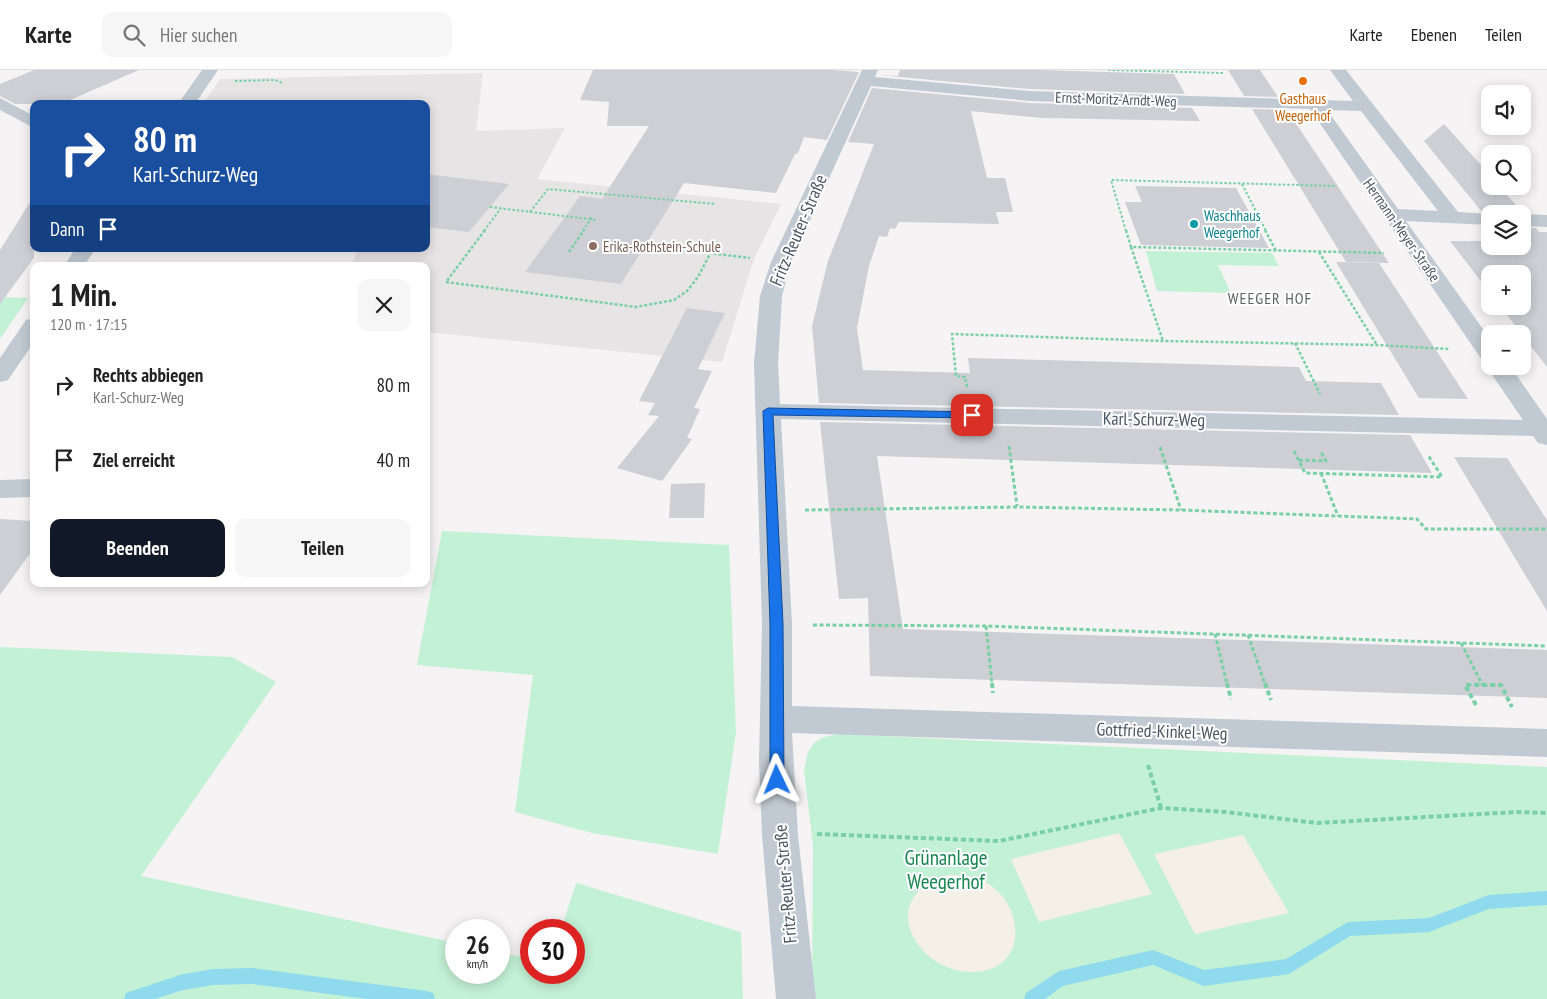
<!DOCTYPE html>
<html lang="de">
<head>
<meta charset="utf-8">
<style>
  body { margin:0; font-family:"PT Sans Narrow",sans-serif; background:#f6f6f6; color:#222; height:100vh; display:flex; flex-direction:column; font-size:19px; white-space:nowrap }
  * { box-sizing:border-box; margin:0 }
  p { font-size:16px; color:#767676 }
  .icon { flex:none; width:28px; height:28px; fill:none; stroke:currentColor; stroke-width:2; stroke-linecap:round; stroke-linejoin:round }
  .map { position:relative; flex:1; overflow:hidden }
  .side { position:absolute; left:30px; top:192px; width:400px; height:325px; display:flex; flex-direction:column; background:#fff; border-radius:10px; box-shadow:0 2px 12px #0003 }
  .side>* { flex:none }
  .banner { position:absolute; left:30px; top:30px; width:400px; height:152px; border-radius:10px; box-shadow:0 2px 12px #0003; background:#1a4fa0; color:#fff; overflow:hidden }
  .fabs { position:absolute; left:1481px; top:15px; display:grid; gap:10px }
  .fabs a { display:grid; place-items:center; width:50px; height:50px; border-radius:10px; background:#fff; box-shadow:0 2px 12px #0003; font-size:25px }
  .speed { position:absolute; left:445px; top:849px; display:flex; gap:10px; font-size:25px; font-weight:700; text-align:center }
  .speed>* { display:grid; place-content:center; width:65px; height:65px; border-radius:50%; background:#fff; box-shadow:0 2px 12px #0003; line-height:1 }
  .speed small { font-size:12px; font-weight:400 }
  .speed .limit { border:8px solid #d22; background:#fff; color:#111 }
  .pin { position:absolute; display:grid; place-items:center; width:42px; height:42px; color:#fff; margin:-21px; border-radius:10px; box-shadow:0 2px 8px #0006 }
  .me { position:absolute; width:55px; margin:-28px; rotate:358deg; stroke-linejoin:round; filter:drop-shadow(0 0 4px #0008) }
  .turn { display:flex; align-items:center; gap:18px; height:105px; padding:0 20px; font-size:22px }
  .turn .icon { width:65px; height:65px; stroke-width:2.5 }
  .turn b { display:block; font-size:35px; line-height:42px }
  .then { display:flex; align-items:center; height:48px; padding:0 20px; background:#0003; gap:10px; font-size:19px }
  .round { display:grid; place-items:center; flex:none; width:52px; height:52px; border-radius:10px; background:#f6f6f6 }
  .head { display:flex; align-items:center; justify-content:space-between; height:85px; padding:0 20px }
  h1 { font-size:30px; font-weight:700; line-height:38px }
  .primary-button { display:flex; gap:10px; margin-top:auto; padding:10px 20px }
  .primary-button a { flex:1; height:58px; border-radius:10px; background:#111827; color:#fff; font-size:20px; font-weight:700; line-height:58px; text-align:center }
  .primary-button a+a { background:#f6f6f6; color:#222 }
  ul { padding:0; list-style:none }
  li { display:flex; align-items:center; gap:15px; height:75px; padding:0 20px }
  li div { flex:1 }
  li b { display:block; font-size:19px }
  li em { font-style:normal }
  header { display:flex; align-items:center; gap:30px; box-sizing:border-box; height:70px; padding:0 25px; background:#fff; border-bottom:1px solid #e0e0e0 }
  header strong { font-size:24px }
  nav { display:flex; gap:28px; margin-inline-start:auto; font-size:18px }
  .search { width:350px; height:45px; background:#f6f6f6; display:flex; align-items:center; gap:12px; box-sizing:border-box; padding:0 18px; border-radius:10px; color:#767676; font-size:19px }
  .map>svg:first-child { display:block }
  .education { fill:#e6e4e5 }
  .green { fill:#c3f1d5 }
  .sand { fill:#f5f0e5 }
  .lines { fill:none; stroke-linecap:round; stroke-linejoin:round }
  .stream { fill:#90daee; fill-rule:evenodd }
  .building { fill:#cdcfd5 }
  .path-far3 { stroke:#7ad0a6; stroke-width:2; stroke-dasharray:2.5 2; stroke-linecap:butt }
  .path-far2 { stroke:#7ad0a6; stroke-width:2.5; stroke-dasharray:3 2; stroke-linecap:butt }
  .path-far1 { stroke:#7ad0a6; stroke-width:3; stroke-dasharray:4 2.5; stroke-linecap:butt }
  .path { stroke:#7ad0a6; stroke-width:4; stroke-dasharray:5 3; stroke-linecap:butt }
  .minor { fill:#c1cad2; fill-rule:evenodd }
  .route { fill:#1a73e8; stroke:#114b97 }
  .food-dot { fill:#e8710a; stroke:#fff; stroke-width:2 }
  .culture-dot { fill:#0f9aa8; stroke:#fff; stroke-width:2 }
  .education-dot { fill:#8d6e63; stroke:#fff; stroke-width:2 }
  .labels { text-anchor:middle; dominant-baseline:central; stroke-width:4; stroke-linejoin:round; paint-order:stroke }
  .far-food-label { font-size:15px; fill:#c56008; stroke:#fff }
  .far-street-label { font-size:15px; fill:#4a5661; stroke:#fff }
  .far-culture-label { font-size:15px; fill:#0d838f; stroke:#fff; text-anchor:start }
  .far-education-label { font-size:15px; fill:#785e54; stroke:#fff; text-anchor:start }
  .far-neighbourhood-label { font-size:16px; letter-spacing:1px; fill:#5f6368; stroke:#fff }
  .street-label { font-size:18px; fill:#4a5661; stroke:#fff }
  .near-park-label { font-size:21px; fill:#17864f; stroke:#fff }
</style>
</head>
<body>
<header>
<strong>Karte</strong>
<div class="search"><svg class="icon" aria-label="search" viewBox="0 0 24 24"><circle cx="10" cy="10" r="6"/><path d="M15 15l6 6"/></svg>Hier suchen</div>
<nav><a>Karte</a><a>Ebenen</a><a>Teilen</a></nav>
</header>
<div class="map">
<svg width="1547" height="929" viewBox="0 0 1547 929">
  <rect width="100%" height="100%" fill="#f5f3f3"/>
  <polygon class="education" points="483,3 476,61 565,58 537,109 781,134 754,189 722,292 426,262 426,196 351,196 358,179 426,179 426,34 203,34 220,9"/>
  <g class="green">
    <polygon points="1146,181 1272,183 1279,196 1218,195 1231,223 1157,221"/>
    <polygon points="0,227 28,228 0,269"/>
    <polygon points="442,461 729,475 736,662 718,784 592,763 515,742 533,605 417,595"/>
    <polygon points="0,577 232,587 276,612 141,806 456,873 456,902 499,902 499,882 531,889 531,902 574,902 574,860 561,860 576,813 741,862 743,929 0,929"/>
    <polygon points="838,664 1547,697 1547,929 812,929 813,776 804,700 808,682 815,672 824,667"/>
  </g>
  <g class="sand">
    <polygon points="1119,763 1152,824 1039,852 1011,789"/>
    <polygon points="1243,765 1289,843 1195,864 1154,784"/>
    <path d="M949,805C960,805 972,806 983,811C1013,824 1030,873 999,895C936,929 859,831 949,805Z"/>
  </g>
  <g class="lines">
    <g class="stream">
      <polygon points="1547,821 1547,835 1489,839 1429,862 1350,866 1289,904 1204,916 1153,895 1063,916 1045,929 1024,929 1026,923 1059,901 1153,880 1204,900 1286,889 1348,852 1429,848 1489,825"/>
      <polygon points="252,898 427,921 433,923 435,929 367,929 252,914 213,915 183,920 155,929 124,929 126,923 183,904 213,899"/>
    </g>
  </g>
  <g class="building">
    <polygon points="34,0 139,0 61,34 15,34 0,26 0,14"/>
    <polygon points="593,0 833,0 859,2 827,70 804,67 798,83 795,84 776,123 684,113 621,214 525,202 580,126 602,129 649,56 607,56 609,32 580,30"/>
    <polygon points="900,0 1038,0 1174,4 1185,24 1030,19 878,5 898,6"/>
    <polygon points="1228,0 1260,0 1278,27 1244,26"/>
    <polygon points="872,18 1030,33 1192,38 1200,51 1042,48 971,41 987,108 1005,108 1013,142 996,142 999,154 899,152 895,159 890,158 887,167 879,166 869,196 857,258 863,300 970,303 968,288 1299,297 1306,311 1381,313 1399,345 819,333 812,256 828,191 874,74 848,72"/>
    <polygon points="1252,39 1287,40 1389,193 1346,192"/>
    <polygon points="1444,54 1490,105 1490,116 1499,116 1522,142 1520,144 1482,142 1424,71"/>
    <polygon points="426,104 509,114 469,162 426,157"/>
    <polygon points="1135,116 1236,118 1269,178 1141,175 1125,132 1142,132"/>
    <polygon points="34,126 34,188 0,234 0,180"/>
    <polygon points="1522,158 1536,158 1539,162 1547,162 1547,297 1500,236 1522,236 1522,204 1490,204 1490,223 1450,171 1490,171 1490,176 1522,176"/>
    <polygon points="1336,192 1379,193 1468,329 1419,328"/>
    <polygon points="687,238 725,243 698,299 712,301 694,338 700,339 687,368 692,369 662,411 617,398 659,346 648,345 655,333 639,331"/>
    <polygon points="820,352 1410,365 1432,403 877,386 903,559 1547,580 1547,628 870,606 868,528 839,529"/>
    <polygon points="1454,387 1507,388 1547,450 1547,541"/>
    <polygon points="705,413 704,448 669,448 671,414"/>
    <polygon points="0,449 34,451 34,478 0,525"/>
  </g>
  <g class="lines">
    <g class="path-far3">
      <polyline points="1108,0 1223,3"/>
      <polyline points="235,11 275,10 282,13"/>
      <polyline points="1242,114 1266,161"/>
      <polyline points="490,137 597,150"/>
      <polyline points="530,142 548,119 716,134"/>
      <polyline points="484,161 501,138"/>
      <polyline points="583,161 592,147"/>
      <polyline points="1126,161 1111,110 1337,116"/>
    </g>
    <g class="path-far2">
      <polyline points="485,160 446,212 636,237 674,230 687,221 698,207 710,184"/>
      <polyline points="1126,160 1131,177 1384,183"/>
      <polyline points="1265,160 1276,181"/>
      <polyline points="634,174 750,188"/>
      <polyline points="1131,177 1163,271"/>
      <polyline points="569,182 584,160"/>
      <polyline points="1319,182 1377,275"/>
      <polyline points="1295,273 1320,324"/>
      <polyline points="967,317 965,307 956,306 952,264 1164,271 1377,275 1449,279"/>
    </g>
    <g class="path-far1">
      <polyline points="1009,376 1017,436"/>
      <polyline points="1160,377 1181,440"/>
      <polyline points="1294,381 1305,403 1442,407 1428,385"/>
      <polyline points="1299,390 1326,391 1321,382"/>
      <polyline points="1321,403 1338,446"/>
      <polyline points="805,440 1017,437 1181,440 1417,449 1426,459 1547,459"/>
      <polyline points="813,555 986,556 1547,576"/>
      <polyline points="986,556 992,614"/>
      <polyline points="1215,564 1227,614"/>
      <polyline points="1248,565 1265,614"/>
      <polyline points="1461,573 1482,614"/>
    </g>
    <g class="path">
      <polyline points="992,613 993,623"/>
      <polyline points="1227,613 1231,629"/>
      <polyline points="1265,613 1271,630"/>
      <polyline points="1482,613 1483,615"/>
      <polyline points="1476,635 1465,615 1501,615 1512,637"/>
      <polyline points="1148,695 1161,738"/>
      <polyline points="817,764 999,771 1161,738 1226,742 1317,753 1517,742 1547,743"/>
    </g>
    <g class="minor">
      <polygon points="202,0 218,0 195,34 178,34"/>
      <path d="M862,0H878L875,7L1030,21L1353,31L1330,0H1346L1458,142L1493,144H1490V155L1406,151L1490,269V296H1510L1547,349V375L1538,373L1533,366L781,349L792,554V636L1547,659V687L792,663L798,765L816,929H776L762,765L759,692L762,554L754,293L760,226L771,192ZM871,16L1030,31L1310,39L1482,290L1489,292L1486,296L1523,350L780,334L778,293L782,226L791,192ZM1327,40L1361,41L1438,141L1398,139Z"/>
      <polygon points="0,28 34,46 34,58 0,40"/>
      <polygon points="1522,144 1547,145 1547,157 1522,156"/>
      <polygon points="75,179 95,179 84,196 64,196"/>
      <polygon points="34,248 34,272 8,310 0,312 0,288 26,250"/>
      <polygon points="34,409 34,427 0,428 0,410"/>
    </g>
  </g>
  <polygon class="route" points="768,338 972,342 977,345 972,348 773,345 783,554 784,710 782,714 777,716 772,714 770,710 770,554 763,341"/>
  <circle class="food-dot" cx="1303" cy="11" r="5"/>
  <circle class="culture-dot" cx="1194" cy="154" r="5"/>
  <circle class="education-dot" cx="593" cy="176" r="5"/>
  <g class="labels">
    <g class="far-food-label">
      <text x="1303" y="28">Gasthaus<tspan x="1303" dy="17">Weegerhof</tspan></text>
    </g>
    <g class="far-street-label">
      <text transform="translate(1116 29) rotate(2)">Ernst-Moritz-Arndt-Weg</text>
      <text transform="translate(1402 160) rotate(55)">Hermann-Meyer-Straße</text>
    </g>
    <g class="far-culture-label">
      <text x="1204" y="145">Waschhaus<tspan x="1204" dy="17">Weegerhof</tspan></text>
    </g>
    <g class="far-education-label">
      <text x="603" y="176">Erika-Rothstein-Schule</text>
    </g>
    <g class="far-neighbourhood-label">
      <text x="1270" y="228">WEEGER HOF</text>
    </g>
    <g class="street-label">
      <text transform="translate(798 160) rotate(-67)">Fritz-Reuter-Straße</text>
      <text transform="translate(1154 349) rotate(1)">Karl-Schurz-Weg</text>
      <text transform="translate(1162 661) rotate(2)">Gottfried-Kinkel-Weg</text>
      <text transform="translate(785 814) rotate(-95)">Fritz-Reuter-Straße</text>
    </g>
    <g class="near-park-label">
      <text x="946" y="787">Grünanlage<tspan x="946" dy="24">Weegerhof</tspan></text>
    </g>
  </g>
</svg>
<div class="fabs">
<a><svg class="icon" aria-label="sound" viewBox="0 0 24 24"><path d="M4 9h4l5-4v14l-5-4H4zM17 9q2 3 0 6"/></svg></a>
<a><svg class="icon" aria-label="search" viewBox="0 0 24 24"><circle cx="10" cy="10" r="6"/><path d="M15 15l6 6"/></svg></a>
<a><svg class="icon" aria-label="layers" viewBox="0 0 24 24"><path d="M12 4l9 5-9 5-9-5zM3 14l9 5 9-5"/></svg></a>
<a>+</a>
<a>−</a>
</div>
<div class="speed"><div>26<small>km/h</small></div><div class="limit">30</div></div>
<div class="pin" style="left:972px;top:345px;background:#d93025"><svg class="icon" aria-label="arrive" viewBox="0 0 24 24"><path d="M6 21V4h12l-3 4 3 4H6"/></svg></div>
<svg class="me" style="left:777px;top:710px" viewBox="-20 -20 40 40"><path d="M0-17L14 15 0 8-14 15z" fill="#1a73e8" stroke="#fff" stroke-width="4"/></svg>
<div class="banner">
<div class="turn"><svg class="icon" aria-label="right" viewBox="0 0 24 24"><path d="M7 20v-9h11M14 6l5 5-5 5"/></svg><div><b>80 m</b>Karl-Schurz-Weg</div></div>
<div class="then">Dann<svg class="icon" aria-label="arrive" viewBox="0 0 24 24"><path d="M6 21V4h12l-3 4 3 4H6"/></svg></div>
</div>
<section class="side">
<div class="head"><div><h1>1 Min.</h1><p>120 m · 17:15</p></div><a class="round"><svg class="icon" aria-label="close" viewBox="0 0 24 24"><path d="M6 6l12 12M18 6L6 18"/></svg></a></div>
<ul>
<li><svg class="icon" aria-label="right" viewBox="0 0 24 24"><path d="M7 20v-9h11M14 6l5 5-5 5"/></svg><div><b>Rechts abbiegen</b><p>Karl-Schurz-Weg</p></div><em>80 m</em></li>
<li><svg class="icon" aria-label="arrive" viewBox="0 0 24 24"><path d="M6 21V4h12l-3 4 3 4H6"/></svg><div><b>Ziel erreicht</b></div><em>40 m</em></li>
</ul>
<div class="primary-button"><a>Beenden</a><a>Teilen</a></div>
</section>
</div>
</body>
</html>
